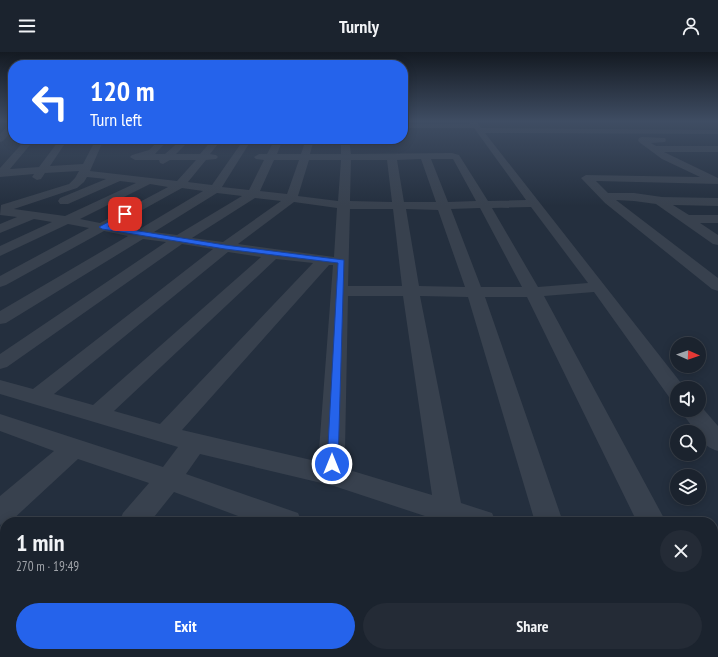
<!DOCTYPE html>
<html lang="en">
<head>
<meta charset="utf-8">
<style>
  body { margin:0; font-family:"PT Sans Narrow",sans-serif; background:#242b36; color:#f1f3f6; height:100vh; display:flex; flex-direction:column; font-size:15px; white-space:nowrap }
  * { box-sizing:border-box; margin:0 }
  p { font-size:13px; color:#a0a4aa }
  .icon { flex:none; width:22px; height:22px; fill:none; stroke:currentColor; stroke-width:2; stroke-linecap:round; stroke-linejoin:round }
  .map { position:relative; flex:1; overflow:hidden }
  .panel { position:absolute; left:0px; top:465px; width:718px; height:140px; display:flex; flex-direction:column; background:#1b232e; border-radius:16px 16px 0 0; box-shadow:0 2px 10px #0003,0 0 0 1px #39404a }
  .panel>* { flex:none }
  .top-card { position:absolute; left:8px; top:8px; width:400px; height:84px; border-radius:16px; box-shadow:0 2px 10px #0003,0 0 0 1px #39404a; background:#2563eb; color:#fff; overflow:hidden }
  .needle { width:26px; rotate:92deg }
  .tools { position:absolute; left:670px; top:285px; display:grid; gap:8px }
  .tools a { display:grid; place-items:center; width:36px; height:36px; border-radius:50%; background:#1b232e; box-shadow:0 2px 10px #0003,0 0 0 1px #39404a; font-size:20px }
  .pin { position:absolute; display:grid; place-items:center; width:34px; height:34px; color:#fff; margin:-17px; border-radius:8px; box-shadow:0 2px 6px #0006 }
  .me { position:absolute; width:44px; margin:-22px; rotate:0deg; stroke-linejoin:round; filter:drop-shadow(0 0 3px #0008) }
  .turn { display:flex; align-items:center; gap:14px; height:84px; padding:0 16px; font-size:18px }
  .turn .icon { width:52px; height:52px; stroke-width:2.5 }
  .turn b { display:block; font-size:28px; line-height:34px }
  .round { display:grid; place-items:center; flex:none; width:42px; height:42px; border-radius:21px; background:#242b36 }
  .headline { display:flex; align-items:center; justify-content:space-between; height:68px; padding:0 16px }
  h1 { font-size:24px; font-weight:800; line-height:30px }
  .cta { display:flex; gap:8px; margin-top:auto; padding:8px 16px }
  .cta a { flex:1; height:46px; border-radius:24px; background:#2563eb; color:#fff; font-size:16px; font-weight:800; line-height:46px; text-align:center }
  .cta a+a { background:#242b36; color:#f1f3f6 }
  header { display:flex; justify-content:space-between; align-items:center; height:52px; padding:0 16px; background:#1b232e; font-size:18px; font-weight:800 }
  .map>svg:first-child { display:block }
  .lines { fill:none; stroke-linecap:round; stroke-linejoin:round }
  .minor { fill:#38414e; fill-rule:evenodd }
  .route { fill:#2563eb; stroke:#184099 }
</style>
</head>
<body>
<header><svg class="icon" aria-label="menu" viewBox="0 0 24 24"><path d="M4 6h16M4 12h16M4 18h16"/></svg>Turnly<svg class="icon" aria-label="person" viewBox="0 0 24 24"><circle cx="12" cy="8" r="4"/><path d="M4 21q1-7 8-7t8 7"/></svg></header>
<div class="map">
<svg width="718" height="605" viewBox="0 0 718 605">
  <rect width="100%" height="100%" fill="#242f3e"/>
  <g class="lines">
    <g class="minor">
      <path d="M469,70H477L481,76L718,78V82L485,81L685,336H677V347L669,345L594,240L544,244L666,470H637L527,245H485L563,470H535L468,245L420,244L461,451L492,461L496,470H443L334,434L200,402L186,422L298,461L302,470H254L174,440L150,470H119L123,461L149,431L78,407L10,470H5L0,473V444L54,399L0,379V362L163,415L178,395L0,342V328L33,337L213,197L182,192L7,315L0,317V302L166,190L143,187L6,271L0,272V259L128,184L104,179L6,233L0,235V224L89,176L68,172L0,204V194L52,170L34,167L0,181V172L17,165L0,163L1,153L69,132L75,126L79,119L45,121L41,127L37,128L32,125L34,122L0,125V116L26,87H35L10,117L39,115L60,87H68L50,114L83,112L96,87H104L90,119L177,129L196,108H170L163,112L160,111L159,108H135L130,105L132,103L149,98L160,87H169L155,102H165L182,87H191L176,102H200L213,87H222L210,102L216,103L218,105L216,107L206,108L188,130L212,133L244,87H252L222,135L249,138L264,108L256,107L254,105L259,102H267L275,87H283L277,102H301L306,87H314L310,102H341V87H349L351,102L452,101L459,103L488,149L526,148L474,76H403V72H470ZM421,107L436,150H404L397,108ZM431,107H453L476,149L448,150ZM274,108H299L287,142L260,139ZM309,108H341L338,149L298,144ZM351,108H387L392,150L350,149ZM87,125L106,127L60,146L58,149L60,152H68L120,129L136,131L65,164L14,157L77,136L84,130ZM150,132L168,135L100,171L80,167ZM182,136L203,139L138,178L115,173ZM217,141L242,144L177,183L154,180ZM255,146L281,149L223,190L192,186ZM294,150L337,156L334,205L238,192ZM531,155L588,231L538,235L492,156ZM480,156L522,235H481L451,157ZM350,157H393L402,234H348ZM406,157L438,158L465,235L419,234ZM228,200L261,205L93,353L54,342ZM276,207L313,211L160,372L114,359ZM329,213H333L319,398L320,410L182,378ZM348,244H403L432,443L346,417L345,398Z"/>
      <polygon points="10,71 13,71 13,78 3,89 0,90 0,82"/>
      <polygon points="642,85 665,86 666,88 665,90 651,91 656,94 718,94 718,100 664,100 718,126 718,132 596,129 608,141 634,141 662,145 718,146 718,154 673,153 689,163 718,163 718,171 700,171 718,183 718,193 713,192 656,152 634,149 616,148 718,226 718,239 712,237 605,151 581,126 586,123 700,125 662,107 639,90 638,88 639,86"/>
      <polygon points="133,87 141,87 139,91 133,91"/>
      <path d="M699,352L718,374V399C710,397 699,390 699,380H696L680,358H699Z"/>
      <polygon points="713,523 718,524 718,556 713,555"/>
      <polygon points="5,598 5,600 42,600 40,605 2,605"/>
      <polygon points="206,600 243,600 241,605 204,605"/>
      <polygon points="338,600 374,600 372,605 336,605"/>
      <polygon points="469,600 505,600 504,605 468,605"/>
      <rect x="600" y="600" width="36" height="5"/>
      <polygon points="651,600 699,600 701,605 653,605"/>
    </g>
  </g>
  <linearGradient id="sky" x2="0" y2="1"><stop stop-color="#141a22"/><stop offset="0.45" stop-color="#3f4d63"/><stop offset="1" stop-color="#3f4d63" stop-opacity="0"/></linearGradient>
  <rect width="718" height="154" fill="url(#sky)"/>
  <polygon class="route" points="125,161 128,162 127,164 108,174 225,193 344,208 338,412 337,415 332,416 328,415 327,412 338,211 225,197 102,177 99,175"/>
</svg>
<div class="tools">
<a><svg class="needle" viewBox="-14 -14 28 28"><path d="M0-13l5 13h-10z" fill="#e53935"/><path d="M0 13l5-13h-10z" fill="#a0a4aa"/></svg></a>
<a><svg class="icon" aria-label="sound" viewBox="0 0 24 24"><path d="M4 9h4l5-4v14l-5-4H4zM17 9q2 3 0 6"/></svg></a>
<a><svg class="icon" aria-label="search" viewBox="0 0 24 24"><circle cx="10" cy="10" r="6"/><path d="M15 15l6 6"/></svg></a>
<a><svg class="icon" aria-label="layers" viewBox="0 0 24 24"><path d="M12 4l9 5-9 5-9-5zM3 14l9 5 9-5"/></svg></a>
</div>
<div class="pin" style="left:125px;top:162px;background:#d93025"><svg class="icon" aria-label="arrive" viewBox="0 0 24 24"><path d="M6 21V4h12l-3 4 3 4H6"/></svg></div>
<svg class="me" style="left:332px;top:412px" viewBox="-20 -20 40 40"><circle r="17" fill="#2563eb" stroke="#fff" stroke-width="3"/><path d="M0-11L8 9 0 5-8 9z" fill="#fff"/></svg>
<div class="top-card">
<div class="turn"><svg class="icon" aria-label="left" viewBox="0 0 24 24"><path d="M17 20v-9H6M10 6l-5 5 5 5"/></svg><div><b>120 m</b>Turn left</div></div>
</div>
<section class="panel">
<div class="headline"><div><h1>1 min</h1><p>270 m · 19:49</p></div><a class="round"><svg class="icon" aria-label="close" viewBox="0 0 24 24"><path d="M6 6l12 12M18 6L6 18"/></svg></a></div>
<div class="cta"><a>Exit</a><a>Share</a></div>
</section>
</div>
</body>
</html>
